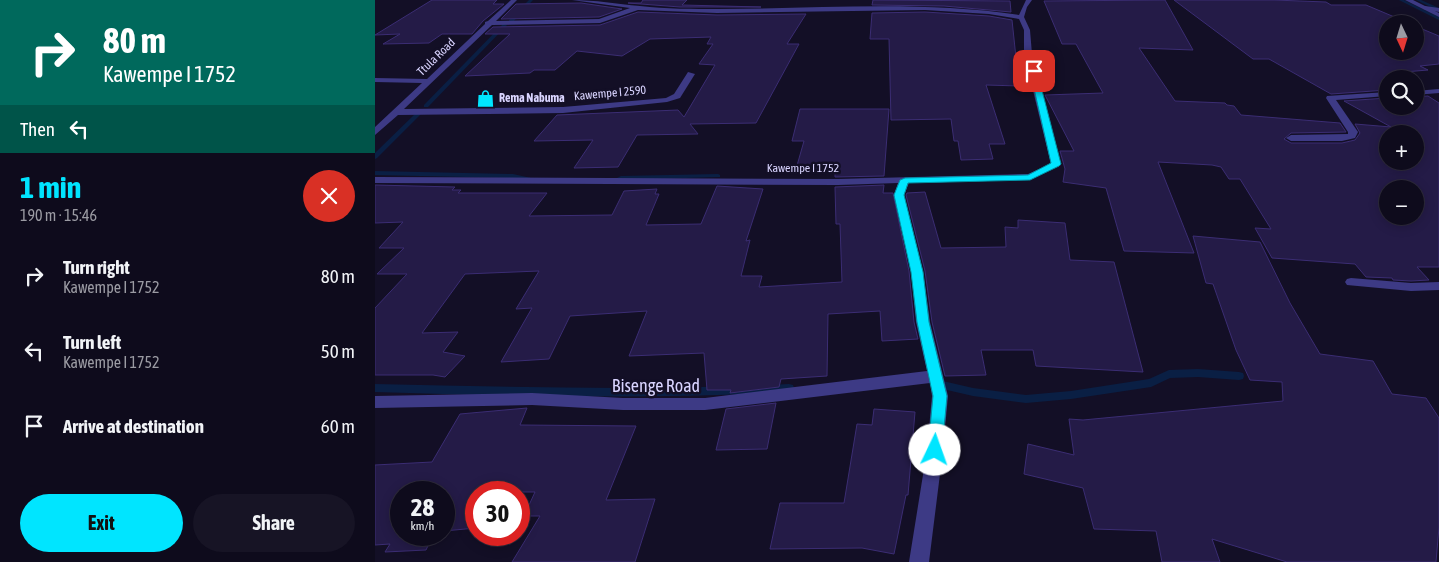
<!DOCTYPE html>
<html lang="en">
<head>
<meta charset="utf-8">
<style>
  body { margin:0; font-family:"Asap Condensed",sans-serif; background:#171425; color:#f1f3f6; height:100vh; display:flex; flex-direction:column; font-size:19px; white-space:nowrap }
  * { box-sizing:border-box; margin:0 }
  p { font-size:16px; color:#9b9ba3 }
  .icon { flex:none; width:28px; height:28px; fill:none; stroke:currentColor; stroke-width:2; stroke-linecap:round; stroke-linejoin:round }
  .map { position:relative; flex:1; overflow:hidden }
  .panel { display:flex; flex-direction:column; background:#0e0b1c; width:375px }
  .panel>* { flex:none }
  .hud { background:#00695c; color:#fff; overflow:hidden }
  .needle { width:32px; rotate:176deg }
  .fabs { position:absolute; left:1004px; top:15px; display:grid; gap:10px }
  .fabs a { display:grid; place-items:center; width:45px; height:45px; border-radius:50%; background:#0e0b1c; box-shadow:0 2px 12px #0003,0 0 0 1px #2e2b3b; font-size:25px }
  .speed { position:absolute; left:15px; top:481px; display:flex; gap:10px; font-size:25px; font-weight:700; text-align:center }
  .speed>* { display:grid; place-content:center; width:65px; height:65px; border-radius:50%; background:#0e0b1c; box-shadow:0 2px 12px #0003,0 0 0 1px #2e2b3b; line-height:1 }
  .speed small { font-size:12px; font-weight:400 }
  .speed .limit { border:8px solid #d22; background:#fff; color:#111 }
  .pin { position:absolute; display:grid; place-items:center; width:42px; height:42px; color:#fff; margin:-21px; border-radius:10px; box-shadow:0 2px 8px #0006 }
  .me { position:absolute; width:55px; margin:-28px; rotate:3deg; stroke-linejoin:round; filter:drop-shadow(0 0 4px #0008) }
  .turn { display:flex; align-items:center; gap:18px; height:105px; padding:0 20px; font-size:22px }
  .turn .icon { width:65px; height:65px; stroke-width:2.5 }
  .turn b { display:block; font-size:35px; line-height:42px }
  .then { display:flex; align-items:center; height:48px; padding:0 20px; background:#0003; gap:10px; font-size:19px }
  .round { display:grid; place-items:center; flex:none; width:52px; height:52px; border-radius:26px; background:#171425 }
  .head { display:flex; align-items:center; justify-content:space-between; height:85px; padding:0 20px }
  h1 { font-size:30px; font-weight:700; line-height:38px; color:#00e5ff }
  .cta { display:flex; gap:10px; margin-top:auto; padding:10px 20px }
  .cta a { flex:1; height:58px; border-radius:30px; background:#00e5ff; color:#111; font-size:20px; font-weight:700; line-height:58px; text-align:center }
  .cta a+a { background:#171425; color:#f1f3f6 }
  ul { padding:0; list-style:none }
  li { display:flex; align-items:center; gap:15px; height:75px; padding:0 20px }
  li div { flex:1 }
  li b { display:block; font-size:19px }
  li em { font-style:normal }
  main { display:flex; flex:1; min-height:0 }
  .map>svg:first-child { display:block }
  .lines { fill:none; stroke-linecap:round; stroke-linejoin:round }
  .stream { fill:#0a1f44; fill-rule:evenodd }
  .building { fill:#241b47; stroke:#3b2d73; fill-rule:evenodd }
  .minor { fill:#3d3a85; fill-rule:evenodd }
  .tertiary { fill:#3d3a85; fill-rule:evenodd }
  .route { fill:#00e5ff; stroke:#0095a6 }
  .labels { text-anchor:middle; dominant-baseline:central; stroke-width:5; stroke-linejoin:round; paint-order:stroke }
  .far-street-label { font-size:12px; fill:#d9d4ff; stroke:#130f26 }
  .far-poi-label { font-size:12px; font-weight:bold; fill:#d9d4ff; stroke:#130f26; text-anchor:start }
  .near-street-label { font-size:18px; fill:#d9d4ff; stroke:#130f26 }
</style>
</head>
<body>
<main>
<section class="panel">
<div class="hud">
<div class="turn"><svg class="icon" aria-label="right" viewBox="0 0 24 24"><path d="M7 20v-9h11M14 6l5 5-5 5"/></svg><div><b>80 m</b>Kawempe I 1752</div></div>
<div class="then">Then<svg class="icon" aria-label="left" viewBox="0 0 24 24"><path d="M17 20v-9H6M10 6l-5 5 5 5"/></svg></div>
</div>
<div class="head"><div><h1>1 min</h1><p>190 m · 15:46</p></div><a class="round" style="background:#d93025;color:#fff"><svg class="icon" aria-label="close" viewBox="0 0 24 24"><path d="M6 6l12 12M18 6L6 18"/></svg></a></div>
<ul>
<li><svg class="icon" aria-label="right" viewBox="0 0 24 24"><path d="M7 20v-9h11M14 6l5 5-5 5"/></svg><div><b>Turn right</b><p>Kawempe I 1752</p></div><em>80 m</em></li>
<li><svg class="icon" aria-label="left" viewBox="0 0 24 24"><path d="M17 20v-9H6M10 6l-5 5 5 5"/></svg><div><b>Turn left</b><p>Kawempe I 1752</p></div><em>50 m</em></li>
<li><svg class="icon" aria-label="arrive" viewBox="0 0 24 24"><path d="M6 21V4h12l-3 4 3 4H6"/></svg><div><b>Arrive at destination</b></div><em>60 m</em></li>
</ul>
<div class="cta"><a>Exit</a><a>Share</a></div>
</section>
<div class="map">
<svg width="1064" height="562" viewBox="0 0 1064 562">
  <rect width="100%" height="100%" fill="#130f26"/>
  <g class="lines">
    <g class="stream">
      <polygon points="154,0 158,0 138,22 134,22 134,20"/>
      <polygon points="1024,0 1029,0 1064,17 1064,20"/>
      <polygon points="1041,0 1046,0 1064,8 1064,11"/>
      <polygon points="128,24 132,25 53,107 49,107 49,105"/>
      <polygon points="41,113 46,114 2,158 0,159 0,153"/>
      <polygon points="0,171 138,174 156,178 157,180 153,182 138,178 0,175"/>
      <polygon points="343,174 345,175 345,177 246,180 242,178 246,176"/>
      <polygon points="823,369 864,372 868,373 869,376 868,379 864,380 823,377 795,378 776,387 696,399 651,403 598,396 559,387 555,386 554,383 555,380 559,379 598,388 651,395 696,391 774,379 794,370"/>
      <path d="M0,384C138,387 276,391 414,384L418,385L419,388L418,391L414,392C276,400 138,396 0,392Z"/>
    </g>
  </g>
  <g class="building">
    <polygon points="57,0 122,0 118,4 129,4 108,21 97,34 67,34 54,43 8,44 25,34 0,35"/>
    <polygon points="268,0 312,0 307,5 386,7 305,7 253,3 266,3"/>
    <polygon points="498,0 635,1 636,12 569,6 497,5"/>
    <path d="M790,0L818,50L764,48L800,101L850,103L852,105L859,106L866,115L965,123L971,132L916,133L909,139L916,143H967L980,140L985,133L980,124L1016,127L969,101L1012,98V106H1040V97L1053,96L1064,103V267H1042L1054,280L1036,281L1018,280L1017,278L991,277L980,264L897,258L880,228L896,229L865,179H854L846,167L837,165L783,162L819,253L749,251L731,188L688,182L690,169L685,151H699L670,95L728,93L701,44H687L669,1ZM1012,134H1040V161H1012ZM1012,189H1040V216H1012Z"/>
    <polygon points="799,0 899,0 951,2 956,5 991,5 1036,24 1012,24 1012,51 1040,51 1040,26 1064,36 1064,64 1045,66 1053,70 1017,73 1026,79 1012,79 1012,90 956,94 894,59 878,59"/>
    <polygon points="206,3 247,9 224,17 126,19 141,4"/>
    <polygon points="263,12 342,15 431,14 412,44 424,44 381,123 315,124 323,134 262,135 243,167 199,168 218,140 159,141 182,115 303,110 309,117 340,65 324,64 338,44 332,44 336,37 275,39 247,56 202,51 180,70 159,70 155,73 90,76 135,34 110,34 118,27 225,25"/>
    <polygon points="550,12 614,16 637,20 644,86 611,85 630,144 614,144 618,159 586,160 583,141 579,141 576,119 516,120 514,39 495,39 497,13"/>
    <polygon points="425,109 514,109 509,176 460,177 460,169 421,169 429,141 417,141"/>
    <polygon points="0,185 80,187 77,190 86,190 83,193 172,193 154,216 237,215 249,191 282,189 280,194 284,194 271,225 326,224 342,186 388,189 371,241 375,240 366,276 387,276 384,287 467,282 465,224 461,224 460,187 509,185 508,193 518,193 534,271 539,322 543,339 507,341 505,311 453,314 452,376 406,379 404,387 355,393 356,390 332,390 329,353 254,356 272,311 195,316 174,359 126,362 157,308 141,309 164,271 90,274 47,333 83,332 68,352 90,356 70,377 58,375 0,375 0,308 32,274 2,274 29,248 4,248 28,222 0,223"/>
    <polygon points="550,192 566,248 631,247 630,227 643,228 643,220 690,223 695,260 739,262 768,372 661,366 658,350 606,350 611,375 570,376 557,322 550,271 531,195 532,193"/>
    <polygon points="818,236 885,242 915,303 945,354 998,361 1017,394 1051,398 1064,418 1064,527 1061,562 912,562 837,539 845,562 787,562 781,531 719,529 708,488 649,474 653,444 699,455 694,419 708,420 908,401 907,382 875,380 861,350 838,284 831,283"/>
    <polygon points="401,403 392,449 341,450 351,409"/>
    <polygon points="152,408 145,425 261,426 231,500 280,499 260,562 137,562 165,516 149,516 160,492 101,492 101,528 69,531 69,492 26,492 26,535 58,535 51,550 10,552 15,544 0,545 0,465 57,462 85,414"/>
    <polygon points="499,409 540,412 533,495 531,495 519,554 487,548 395,549 405,503 469,503 482,424 497,425"/>
  </g>
  <g class="lines">
    <g class="minor">
      <path d="M136,0H142L121,21L224,19L255,8L197,0C220,0 242,4 265,6C291,9 318,9 344,9C444,9 544,0 644,15L651,0H657L652,7L649,17L655,30L657,54L686,165L655,180L534,183L529,195L548,271L555,322L573,396L568,450L554,562H534L552,450L557,396L555,383L330,410H248L157,405L0,408V396L157,393L248,398H330L552,371L541,322L536,271L519,195L523,183L463,185L0,183V177L463,179L653,174L676,164L649,54V30L644,19L614,14L550,10L342,13L263,10L225,23L117,25L29,109L188,107L291,98L299,94L313,72L320,74L305,98L292,102L188,113L23,115L0,135V127L47,83L0,82V78L52,79L110,24V22L113,21Z"/>
      <polygon points="1050,6 1064,8 1064,12 1048,9"/>
      <polygon points="1064,89 1064,93 1040,95 1040,91"/>
      <polygon points="1012,92 1012,96 961,100 983,132 980,138 967,141 916,141 911,138 916,135 973,134 973,132 951,98 952,96"/>
      <polygon points="976,278 1036,283 1064,282 1064,290 1036,291 972,285 970,282 972,279"/>
    </g>
    <polygon class="tertiary" points="1030,0 1038,0 1064,13 1064,17"/>
  </g>
  <polygon class="route" points="659,69 662,71 686,164 684,166 655,180 533,183 529,195 548,272 554,322 572,396 567,450 565,455 560,457 555,455 553,450 558,396 542,322 536,272 519,195 525,180 530,178 653,175 676,163 655,71"/>
  <defs>
    <symbol id="shop-bare" viewBox="-9 -9 18 18"><path d="M-5-2.5h2.3a2.7 3.5 0 0 1 5.4 0H5L5.5 6h-11ZM-1.5-2.5h3a1.5 2.3 0 0 0-3 0Z" fill="#00e5ff" stroke="#130f26" stroke-width="2.5" paint-order="stroke"/></symbol>
  </defs>
  <g fill-rule="evenodd">
    <use href="#shop-bare" x="98" y="86" width="25" height="25"/>
  </g>
  <g class="labels">
    <g class="far-street-label">
      <text transform="translate(61 57) rotate(-44)">Ttula Road</text>
      <text transform="translate(235 93) rotate(-5)">Kawempe I 2590</text>
      <text x="428" y="168">Kawempe I 1752</text>
    </g>
    <g class="far-poi-label">
      <text x="124" y="98">Rema Nabuma</text>
    </g>
    <g class="near-street-label">
      <text x="281" y="385">Bisenge Road</text>
    </g>
  </g>
</svg>
<div class="fabs">
<a><svg class="needle" viewBox="-14 -14 28 28"><path d="M0-13l5 13h-10z" fill="#e53935"/><path d="M0 13l5-13h-10z" fill="#9b9ba3"/></svg></a>
<a><svg class="icon" aria-label="search" viewBox="0 0 24 24"><circle cx="10" cy="10" r="6"/><path d="M15 15l6 6"/></svg></a>
<a>+</a>
<a>−</a>
</div>
<div class="speed"><div>28<small>km/h</small></div><div class="limit">30</div></div>
<div class="pin" style="left:659px;top:71px;background:#d93025"><svg class="icon" aria-label="arrive" viewBox="0 0 24 24"><path d="M6 21V4h12l-3 4 3 4H6"/></svg></div>
<svg class="me" style="left:560px;top:450px" viewBox="-20 -20 40 40"><circle r="19" fill="#fff"/><path d="M0-13L10 11 0 6-10 11z" fill="#00e5ff"/></svg>
</div>
</main>
</body>
</html>
